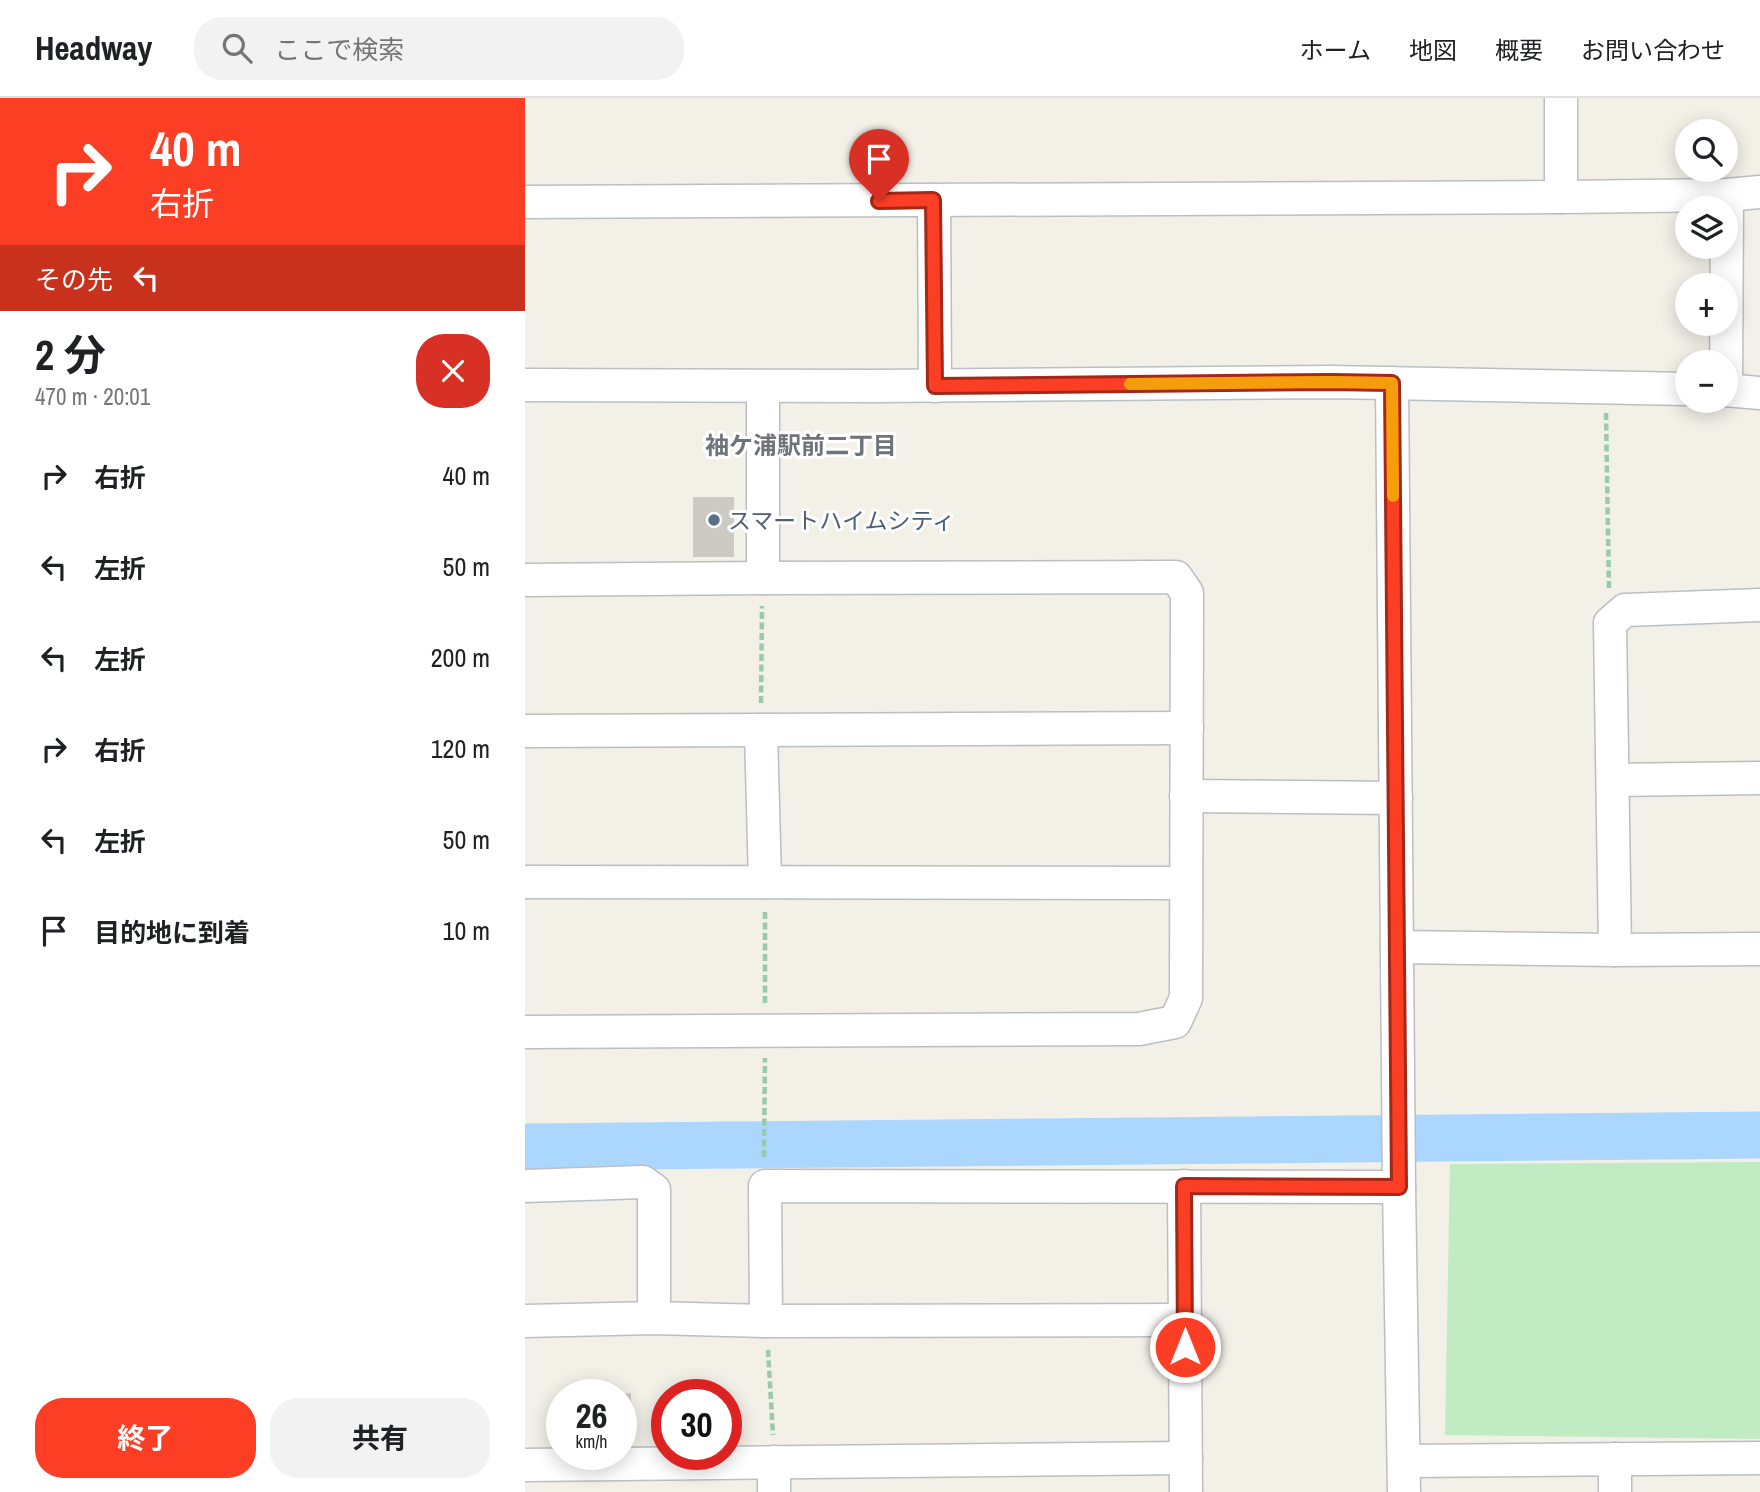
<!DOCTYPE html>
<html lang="ja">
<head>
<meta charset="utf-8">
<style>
  body { margin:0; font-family:"Archivo Narrow","Noto Sans JP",sans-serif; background:#f2f2f2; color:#202124; height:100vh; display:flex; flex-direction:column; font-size:26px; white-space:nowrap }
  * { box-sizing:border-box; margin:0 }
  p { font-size:23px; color:#757577 }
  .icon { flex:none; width:38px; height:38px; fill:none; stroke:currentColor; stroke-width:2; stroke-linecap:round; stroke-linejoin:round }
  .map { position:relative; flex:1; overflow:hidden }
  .sheet { display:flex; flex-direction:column; background:#fff; width:525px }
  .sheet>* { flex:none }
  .top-card { background:#fb3e24; color:#fff; overflow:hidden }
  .fabs { position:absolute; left:1150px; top:21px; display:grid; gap:14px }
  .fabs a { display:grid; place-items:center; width:63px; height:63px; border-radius:50%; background:#fff; box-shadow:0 4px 18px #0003; font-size:35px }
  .speed { position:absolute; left:21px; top:1281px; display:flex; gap:14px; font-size:35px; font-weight:700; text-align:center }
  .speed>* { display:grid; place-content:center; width:91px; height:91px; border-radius:50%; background:#fff; box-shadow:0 4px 18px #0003; line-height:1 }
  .speed small { font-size:18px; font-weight:400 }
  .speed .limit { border:10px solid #d22; background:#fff; color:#111 }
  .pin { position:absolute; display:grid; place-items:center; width:60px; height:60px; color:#fff; margin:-72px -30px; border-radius:50% 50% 50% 0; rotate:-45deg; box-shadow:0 0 7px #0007 }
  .pin .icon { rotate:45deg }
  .me { position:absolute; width:77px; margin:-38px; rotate:0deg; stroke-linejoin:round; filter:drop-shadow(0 0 5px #0008) }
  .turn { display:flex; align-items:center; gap:24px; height:147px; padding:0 35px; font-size:32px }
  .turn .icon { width:91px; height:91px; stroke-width:2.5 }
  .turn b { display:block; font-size:49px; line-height:60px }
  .then { display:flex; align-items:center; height:66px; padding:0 35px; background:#0003; gap:14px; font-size:26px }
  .round { display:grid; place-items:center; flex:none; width:74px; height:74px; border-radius:28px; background:#f2f2f2 }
  .overview { display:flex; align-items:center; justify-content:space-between; height:119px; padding:0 35px }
  h1 { font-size:42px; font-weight:700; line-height:52px }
  .cta { display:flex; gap:14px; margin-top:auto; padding:14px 35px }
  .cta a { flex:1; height:80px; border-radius:28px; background:#fb3e24; color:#fff; font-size:28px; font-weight:700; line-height:80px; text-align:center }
  .cta a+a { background:#f2f2f2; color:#202124 }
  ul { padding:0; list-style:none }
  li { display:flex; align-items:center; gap:21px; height:91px; padding:0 35px }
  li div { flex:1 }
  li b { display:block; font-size:26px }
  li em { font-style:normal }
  header { display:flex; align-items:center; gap:42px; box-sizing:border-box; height:98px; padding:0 35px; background:#fff; border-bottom:2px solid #e0e0e0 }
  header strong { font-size:33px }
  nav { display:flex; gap:38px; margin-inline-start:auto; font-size:24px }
  .search { width:490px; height:63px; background:#f2f2f2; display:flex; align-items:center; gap:18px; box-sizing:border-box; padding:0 24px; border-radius:28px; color:#757577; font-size:26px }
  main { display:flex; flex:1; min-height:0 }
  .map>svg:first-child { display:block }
  .green { fill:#c1ebc3 }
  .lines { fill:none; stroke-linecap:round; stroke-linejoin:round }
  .river { stroke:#aad6ff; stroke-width:47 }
  .building { fill:#cdcac4 }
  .minor-casing { stroke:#bbbec3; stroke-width:35 }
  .path { stroke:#98cba9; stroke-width:4.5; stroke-dasharray:7 3.5; stroke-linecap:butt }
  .minor { stroke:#fff; stroke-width:32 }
  .route-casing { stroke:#a32817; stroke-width:18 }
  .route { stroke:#fb3e24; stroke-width:12 }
  .slow { stroke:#f59e0b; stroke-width:12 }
  .service-dot { fill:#5c6f8a; stroke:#fff; stroke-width:2.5 }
  .labels { text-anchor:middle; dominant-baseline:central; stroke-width:6; stroke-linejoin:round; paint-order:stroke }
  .service-label { font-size:23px; fill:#4e5e75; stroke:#fff; text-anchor:start }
  .neighbourhood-label { font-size:24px; font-weight:bold; fill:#6f747b; stroke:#fff }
</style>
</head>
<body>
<header>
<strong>Headway</strong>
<div class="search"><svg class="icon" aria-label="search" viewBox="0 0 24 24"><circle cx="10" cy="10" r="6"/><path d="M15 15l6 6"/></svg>ここで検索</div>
<nav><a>ホーム</a><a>地図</a><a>概要</a><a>お問い合わせ</a></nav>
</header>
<main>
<section class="sheet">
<div class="top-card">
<div class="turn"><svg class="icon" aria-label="right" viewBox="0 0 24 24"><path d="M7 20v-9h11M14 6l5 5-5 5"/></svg><div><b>40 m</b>右折</div></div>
<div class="then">その先<svg class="icon" aria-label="left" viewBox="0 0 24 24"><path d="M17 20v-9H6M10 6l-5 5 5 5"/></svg></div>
</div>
<div class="overview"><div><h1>2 分</h1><p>470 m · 20:01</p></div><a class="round" style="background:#d93025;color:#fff"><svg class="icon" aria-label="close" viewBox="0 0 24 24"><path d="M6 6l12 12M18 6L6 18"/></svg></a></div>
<ul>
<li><svg class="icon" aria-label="right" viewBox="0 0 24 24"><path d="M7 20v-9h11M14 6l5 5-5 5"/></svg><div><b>右折</b></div><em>40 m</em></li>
<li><svg class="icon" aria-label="left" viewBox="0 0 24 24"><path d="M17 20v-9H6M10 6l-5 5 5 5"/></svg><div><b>左折</b></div><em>50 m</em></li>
<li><svg class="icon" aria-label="left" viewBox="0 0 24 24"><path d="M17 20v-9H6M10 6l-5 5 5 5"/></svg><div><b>左折</b></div><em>200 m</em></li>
<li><svg class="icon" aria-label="right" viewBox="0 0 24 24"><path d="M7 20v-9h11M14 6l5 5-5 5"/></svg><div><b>右折</b></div><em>120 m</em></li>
<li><svg class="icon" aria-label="left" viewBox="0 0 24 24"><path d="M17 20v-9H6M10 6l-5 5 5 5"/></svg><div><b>左折</b></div><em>50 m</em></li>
<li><svg class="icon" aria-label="arrive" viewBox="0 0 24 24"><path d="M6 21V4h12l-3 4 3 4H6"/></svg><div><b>目的地に到着</b></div><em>10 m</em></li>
</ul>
<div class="cta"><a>終了</a><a>共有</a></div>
</section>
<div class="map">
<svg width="1235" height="1394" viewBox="0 0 1235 1394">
  <rect width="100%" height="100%" fill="#f2f0e7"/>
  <polygon class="green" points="1235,1064 1235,1341 920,1337 925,1066"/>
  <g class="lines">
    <polyline class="river" points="0,1049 1235,1037"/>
  </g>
  <g class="building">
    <rect x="168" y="399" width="41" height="60"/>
    <polygon points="106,1295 106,1322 96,1323 96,1296"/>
  </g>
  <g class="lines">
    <defs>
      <g id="minor">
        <polyline points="1036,0 1036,99"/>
        <polyline points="409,102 410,288"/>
        <polyline points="0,104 1036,99 1202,97 1235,94"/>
        <polyline points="867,285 874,1089 879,1394"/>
        <polyline points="0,287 353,288 806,284 1162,291"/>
        <polyline points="1200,292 1235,295"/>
        <polyline points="1201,292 1202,97"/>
        <polyline points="238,480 238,288"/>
        <polyline points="0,482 238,480 651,479 662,495 661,900 650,924 614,931 0,934"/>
        <polyline points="236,632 240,784"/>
        <polyline points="0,633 662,630"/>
        <polyline points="1088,682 1235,680"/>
        <polyline points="661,698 871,700"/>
        <polyline points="0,784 661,785"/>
        <polyline points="872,849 1090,852 1235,851"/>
        <polyline points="1090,852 1085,525 1100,512 1235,507"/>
        <polyline points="0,1088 118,1084 129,1092 129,1220"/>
        <polyline points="659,1088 661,1394"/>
        <polyline points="0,1223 129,1220 241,1223 660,1222"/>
        <polyline points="241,1223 240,1088 874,1089"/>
        <polyline points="879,1363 1235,1360"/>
        <polyline points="0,1367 661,1360"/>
        <polyline points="249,1394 249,1364"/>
        <polyline points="1090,1394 1090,1361"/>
      </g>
    </defs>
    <use href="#minor" class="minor-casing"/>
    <g class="path">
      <polyline points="1081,315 1084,492"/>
      <polyline points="236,605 237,508"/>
      <polyline points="240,905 240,813"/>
      <polyline points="239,1059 240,960"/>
      <polyline points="243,1252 248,1337"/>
    </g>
    <use href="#minor" class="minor"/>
  </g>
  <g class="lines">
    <defs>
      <polyline id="route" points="354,103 408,102 410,288 806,284 867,285 874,1089 659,1088 660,1249"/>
    </defs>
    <use href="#route" class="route-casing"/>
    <use href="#route" class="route"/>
    <polyline class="slow" points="605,286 806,284 867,285 868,398"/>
  </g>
  <circle class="service-dot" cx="189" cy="422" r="7"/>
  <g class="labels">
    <g class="service-label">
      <text x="203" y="422">スマートハイムシティ</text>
    </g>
    <g class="neighbourhood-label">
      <text x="276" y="347">袖ケ浦駅前二丁目</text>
    </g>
  </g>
</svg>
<div class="fabs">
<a><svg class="icon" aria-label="search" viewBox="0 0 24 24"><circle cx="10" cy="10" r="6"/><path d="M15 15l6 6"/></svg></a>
<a><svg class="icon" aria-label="layers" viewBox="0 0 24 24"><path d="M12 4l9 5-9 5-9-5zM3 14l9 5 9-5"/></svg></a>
<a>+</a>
<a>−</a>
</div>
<div class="speed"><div>26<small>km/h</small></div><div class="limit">30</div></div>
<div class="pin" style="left:354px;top:103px;background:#d93025"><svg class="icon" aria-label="arrive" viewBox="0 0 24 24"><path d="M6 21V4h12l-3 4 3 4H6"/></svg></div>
<svg class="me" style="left:660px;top:1249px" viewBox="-20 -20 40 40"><circle r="17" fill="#fb3e24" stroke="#fff" stroke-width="3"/><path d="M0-11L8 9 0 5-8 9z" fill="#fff"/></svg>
</div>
</main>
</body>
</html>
